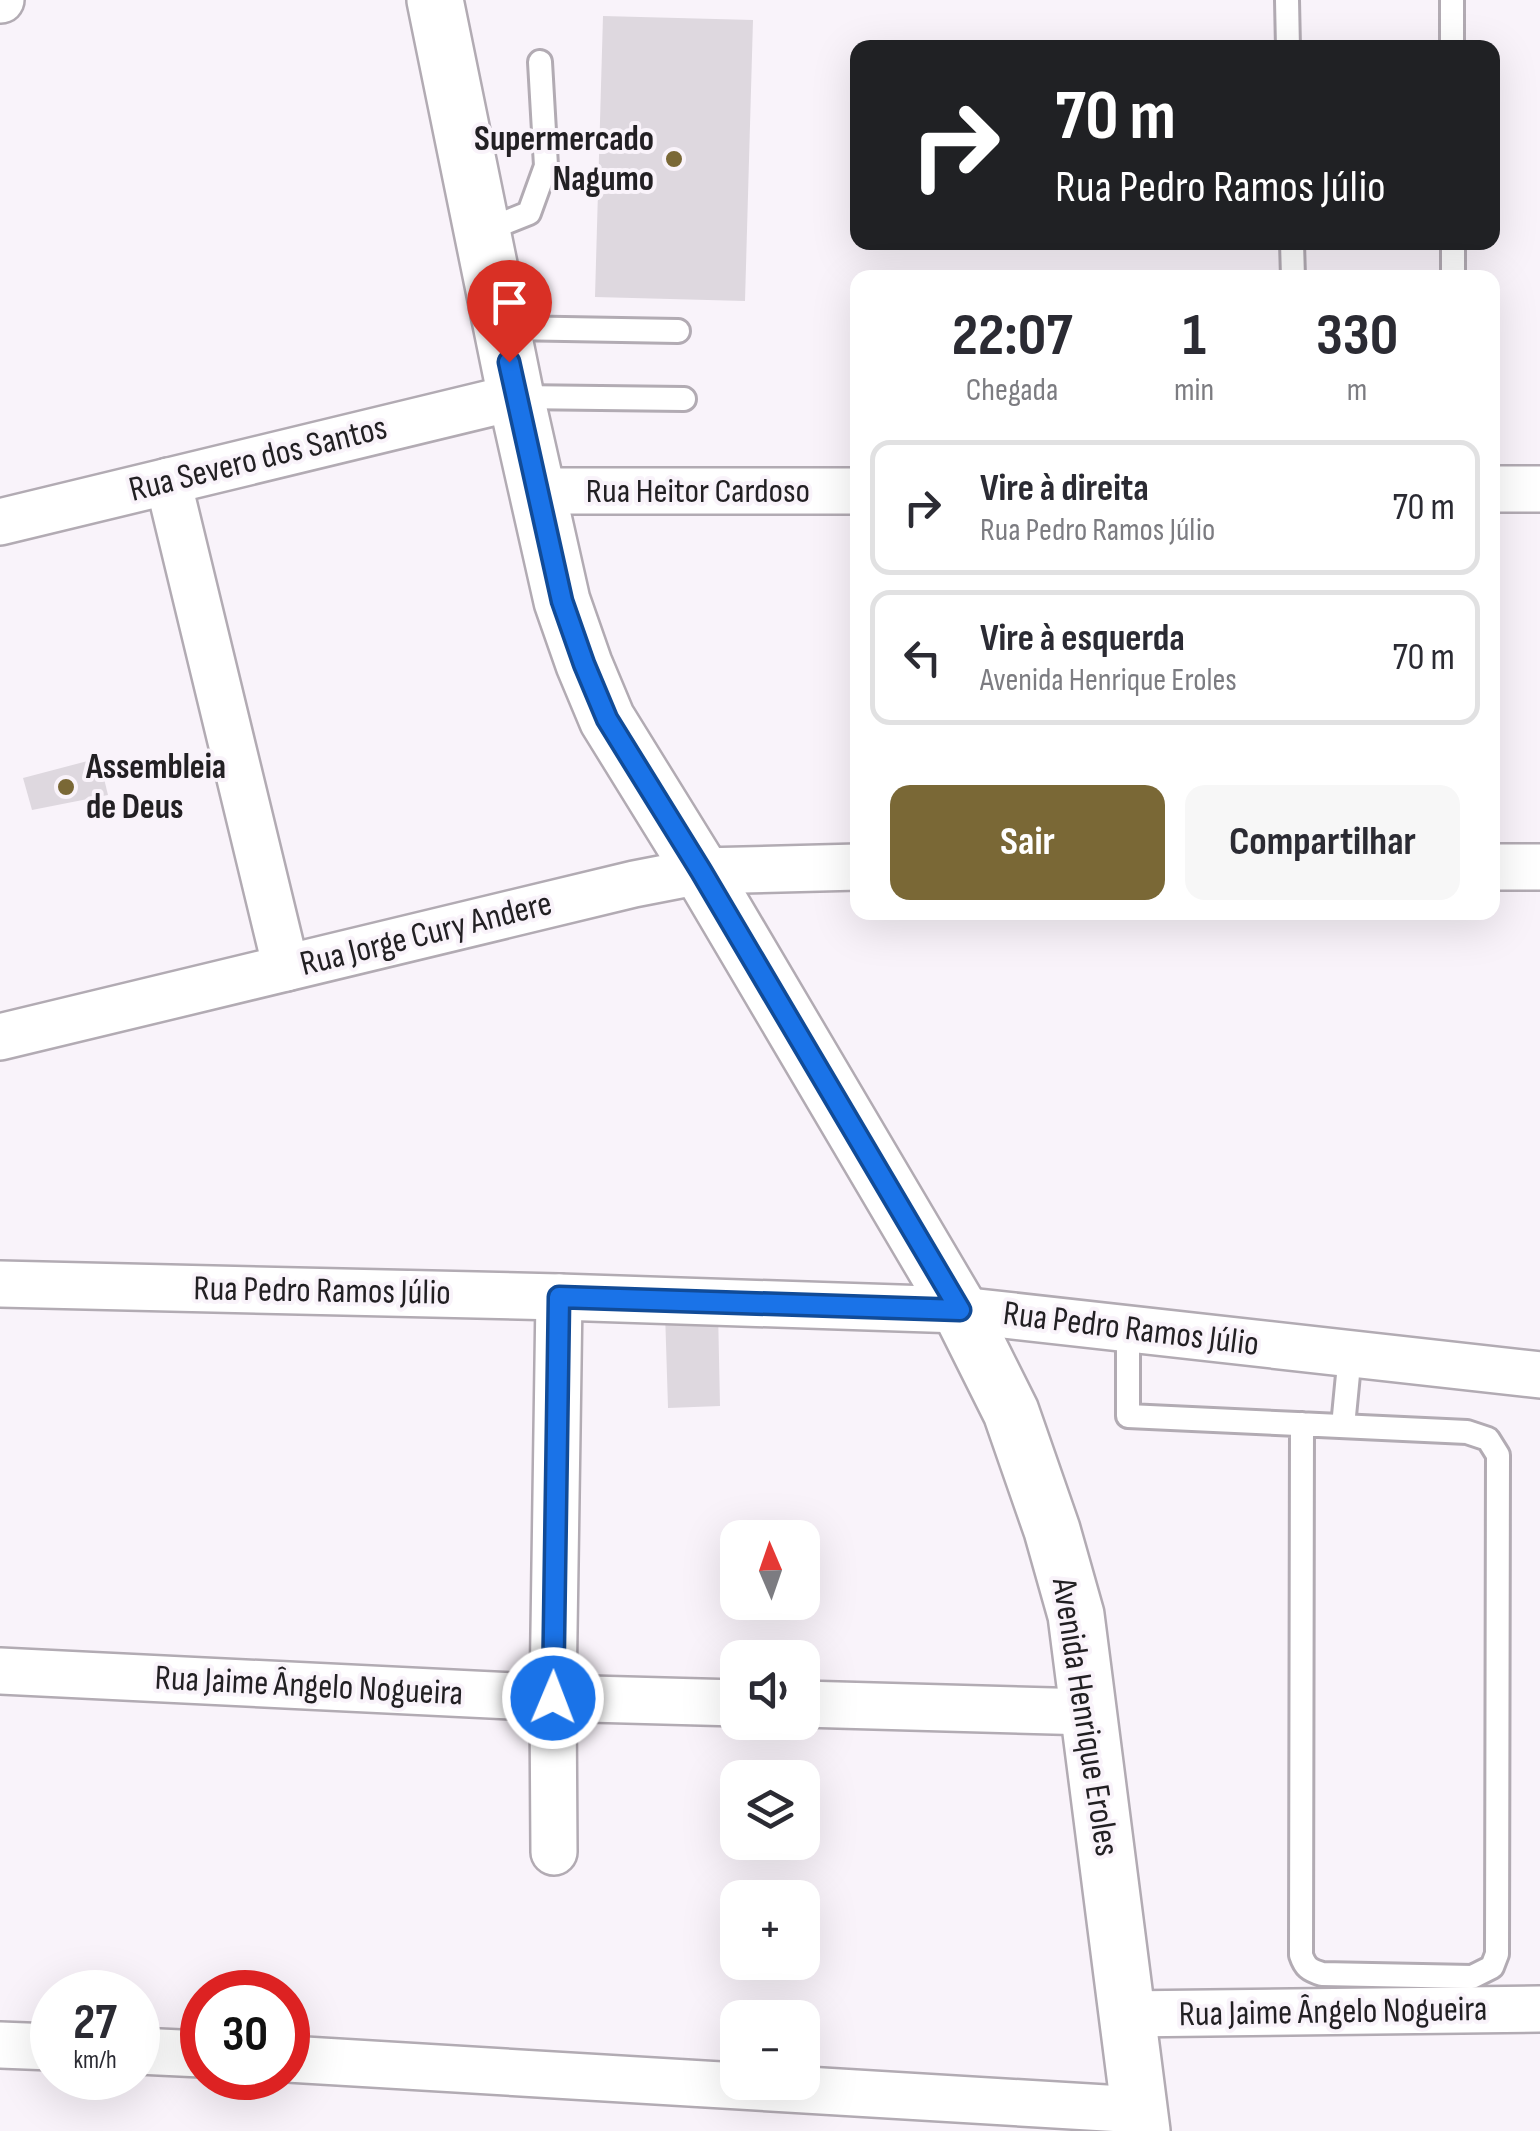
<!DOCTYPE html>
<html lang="pt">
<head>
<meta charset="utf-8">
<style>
  body { margin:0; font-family:"Sofia Sans Condensed",sans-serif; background:#f7f7f7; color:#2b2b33; height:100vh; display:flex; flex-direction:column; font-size:38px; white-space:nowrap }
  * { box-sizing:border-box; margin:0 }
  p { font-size:32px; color:#7c7c81 }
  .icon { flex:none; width:55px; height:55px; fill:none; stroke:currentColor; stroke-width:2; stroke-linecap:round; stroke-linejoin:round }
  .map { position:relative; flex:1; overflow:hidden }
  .drawer { position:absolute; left:850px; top:270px; width:650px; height:650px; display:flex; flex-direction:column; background:#fff; border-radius:20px; box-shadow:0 10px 40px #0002 }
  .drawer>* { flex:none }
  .hud { position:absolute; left:850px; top:40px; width:650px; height:210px; border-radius:20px; box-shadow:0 10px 40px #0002; background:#202124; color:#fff; overflow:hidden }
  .needle { width:65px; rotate:358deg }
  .buttons { position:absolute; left:720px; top:1520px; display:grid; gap:20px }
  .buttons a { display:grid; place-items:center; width:100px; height:100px; border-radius:20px; background:#fff; box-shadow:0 10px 40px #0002; font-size:50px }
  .speed { position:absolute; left:30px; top:1970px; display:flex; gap:20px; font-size:50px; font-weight:700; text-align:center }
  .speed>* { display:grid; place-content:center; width:130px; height:130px; border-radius:50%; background:#fff; box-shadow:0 10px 40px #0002; line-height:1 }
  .speed small { font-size:25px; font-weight:400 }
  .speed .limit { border:15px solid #d22; background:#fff; color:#111 }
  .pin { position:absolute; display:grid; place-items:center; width:85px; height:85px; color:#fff; margin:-102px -42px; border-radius:50% 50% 50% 0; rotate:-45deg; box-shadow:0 0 10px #0007 }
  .pin .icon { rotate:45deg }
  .me { position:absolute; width:110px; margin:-55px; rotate:1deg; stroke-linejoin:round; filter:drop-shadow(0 0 8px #0008) }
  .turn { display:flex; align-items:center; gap:35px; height:210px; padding:0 40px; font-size:45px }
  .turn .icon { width:130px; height:130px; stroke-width:2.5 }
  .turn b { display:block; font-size:70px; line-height:85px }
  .eta { display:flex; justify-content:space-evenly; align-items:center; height:170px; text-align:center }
  .eta b { font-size:60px; font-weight:700; line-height:70px }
  .cta { display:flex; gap:20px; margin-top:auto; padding:20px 40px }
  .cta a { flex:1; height:115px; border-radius:20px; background:#7a6836; color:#fff; font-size:40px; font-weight:700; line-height:115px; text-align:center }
  .cta a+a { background:#f7f7f7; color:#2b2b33 }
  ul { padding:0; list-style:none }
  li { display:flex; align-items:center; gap:30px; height:135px; margin:0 20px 15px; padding:0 20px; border:5px solid #e1e1e2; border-radius:20px }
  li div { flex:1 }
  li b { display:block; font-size:38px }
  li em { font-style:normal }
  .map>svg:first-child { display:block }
  .building { fill:#ded8df }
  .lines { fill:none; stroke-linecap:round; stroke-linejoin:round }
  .service-casing { stroke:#b2abb3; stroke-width:28 }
  .minor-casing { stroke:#b2abb3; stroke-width:50 }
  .secondary-casing { stroke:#b2abb3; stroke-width:60 }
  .service { stroke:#fff; stroke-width:22 }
  .minor { stroke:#fff; stroke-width:45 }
  .secondary { stroke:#fff; stroke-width:55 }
  .route-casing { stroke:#114b97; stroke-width:25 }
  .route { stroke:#1a73e8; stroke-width:18 }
  .poi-dot { fill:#7a6836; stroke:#f9f3fa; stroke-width:4 }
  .labels { text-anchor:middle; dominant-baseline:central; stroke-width:8; stroke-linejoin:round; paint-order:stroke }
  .poi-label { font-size:35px; font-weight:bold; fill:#222023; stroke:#f9f3fa; text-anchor:end }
  .street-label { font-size:35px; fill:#222023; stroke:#f9f3fa }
</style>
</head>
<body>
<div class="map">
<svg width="1540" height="2131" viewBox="0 0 1540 2131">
  <rect width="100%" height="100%" fill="#f9f3fa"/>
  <g class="building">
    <polygon points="603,16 753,20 745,301 595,297"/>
    <polygon points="99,758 108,795 32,810 23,778"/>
    <polygon points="718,1310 720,1406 668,1408 665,1312"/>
  </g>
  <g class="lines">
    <defs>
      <g id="service">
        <polyline points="1287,0 1288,48"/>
        <polyline points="1452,0 1452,48"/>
        <polyline points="482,232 529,213 546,166 540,62"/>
        <polyline points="1292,242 1293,278"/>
        <polyline points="1453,242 1453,278"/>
        <polyline points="502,328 678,331"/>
        <polyline points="517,397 684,399"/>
        <path d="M1128,1330V1416C1241,1421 1354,1427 1467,1432L1488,1439L1498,1455L1497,1954L1492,1967L1472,1977L1322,1974C1309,1970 1305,1967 1301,1955L1302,1424"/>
        <polyline points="1343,1426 1350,1354"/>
      </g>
      <g id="minor">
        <polyline points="0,0 1,0"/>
        <polyline points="168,481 286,968"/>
        <polyline points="1492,489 1540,489"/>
        <polyline points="539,491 858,491"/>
        <polyline points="0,522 516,397"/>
        <polyline points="1492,867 1540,867"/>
        <polyline points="0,1037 634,884 701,871 858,867"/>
        <polyline points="0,1284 559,1297 960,1310 1540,1375"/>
        <polyline points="0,1671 553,1698 738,1703"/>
        <polyline points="802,1704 1090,1712"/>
        <polyline points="554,1852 553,1698 559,1297"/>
        <polyline points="1125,2014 1540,2009"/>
        <polyline points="0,2045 52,2047"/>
        <polyline points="138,2051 202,2054"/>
        <polyline points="288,2059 1139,2110"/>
      </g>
      <polyline id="secondary" points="435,0 516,397 562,601 584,664 607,719 701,871 960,1310 1011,1412 1052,1530 1076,1615 1142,2131"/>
    </defs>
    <use href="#service" class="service-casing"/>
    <use href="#minor" class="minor-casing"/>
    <use href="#secondary" class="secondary-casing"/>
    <use href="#service" class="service"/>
    <use href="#minor" class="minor"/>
    <use href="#secondary" class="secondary"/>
  </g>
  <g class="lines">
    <defs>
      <polyline id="route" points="509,362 562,601 584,664 607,719 701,871 960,1310 559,1297 553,1698"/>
    </defs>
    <use href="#route" class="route-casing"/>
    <use href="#route" class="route"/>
  </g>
  <g class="poi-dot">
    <circle cx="674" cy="159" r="10"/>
    <circle cx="66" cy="787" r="10"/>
  </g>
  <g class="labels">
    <g class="poi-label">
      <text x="654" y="139">Supermercado<tspan x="654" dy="40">Nagumo</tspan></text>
      <text x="86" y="767" text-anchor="start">Assembleia<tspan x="86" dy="40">de Deus</tspan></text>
    </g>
    <g class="street-label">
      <text transform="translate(258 459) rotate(-14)">Rua Severo dos Santos</text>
      <text x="698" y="491">Rua Heitor Cardoso</text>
      <text transform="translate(426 934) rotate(-14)">Rua Jorge Cury Andere</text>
      <text transform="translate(322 1291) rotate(1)">Rua Pedro Ramos Júlio</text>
      <text transform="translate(1131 1329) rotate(7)">Rua Pedro Ramos Júlio</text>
      <text transform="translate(309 1686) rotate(3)">Rua Jaime Ângelo Nogueira</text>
      <text transform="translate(1085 1717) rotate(81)">Avenida Henrique Eroles</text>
      <text transform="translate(1333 2012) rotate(-1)">Rua Jaime Ângelo Nogueira</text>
    </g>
  </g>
</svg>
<div class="buttons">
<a><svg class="needle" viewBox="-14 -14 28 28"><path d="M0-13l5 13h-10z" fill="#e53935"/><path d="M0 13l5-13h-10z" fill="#7c7c81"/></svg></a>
<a><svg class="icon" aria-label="sound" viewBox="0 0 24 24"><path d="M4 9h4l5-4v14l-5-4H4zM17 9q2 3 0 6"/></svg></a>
<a><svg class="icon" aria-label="layers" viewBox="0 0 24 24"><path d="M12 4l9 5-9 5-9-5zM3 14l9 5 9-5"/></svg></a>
<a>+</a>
<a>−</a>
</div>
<div class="speed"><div>27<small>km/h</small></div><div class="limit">30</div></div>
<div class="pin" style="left:509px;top:362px;background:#d93025"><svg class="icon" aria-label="arrive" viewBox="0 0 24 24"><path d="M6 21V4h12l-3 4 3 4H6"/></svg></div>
<svg class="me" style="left:553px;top:1698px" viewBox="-20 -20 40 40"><circle r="17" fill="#1a73e8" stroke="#fff" stroke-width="3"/><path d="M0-11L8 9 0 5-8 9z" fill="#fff"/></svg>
<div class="hud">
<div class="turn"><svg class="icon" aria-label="right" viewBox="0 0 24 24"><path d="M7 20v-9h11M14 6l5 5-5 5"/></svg><div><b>70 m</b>Rua Pedro Ramos Júlio</div></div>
</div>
<section class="drawer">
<div class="eta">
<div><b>22:07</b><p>Chegada</p></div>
<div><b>1</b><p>min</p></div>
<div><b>330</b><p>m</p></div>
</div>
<ul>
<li><svg class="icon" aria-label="right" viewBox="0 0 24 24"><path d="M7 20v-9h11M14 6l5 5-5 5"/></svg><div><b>Vire à direita</b><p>Rua Pedro Ramos Júlio</p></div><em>70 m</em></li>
<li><svg class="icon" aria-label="left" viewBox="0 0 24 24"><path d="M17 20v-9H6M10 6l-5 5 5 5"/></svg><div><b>Vire à esquerda</b><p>Avenida Henrique Eroles</p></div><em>70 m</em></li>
</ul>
<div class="cta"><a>Sair</a><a>Compartilhar</a></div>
</section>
</div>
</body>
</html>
